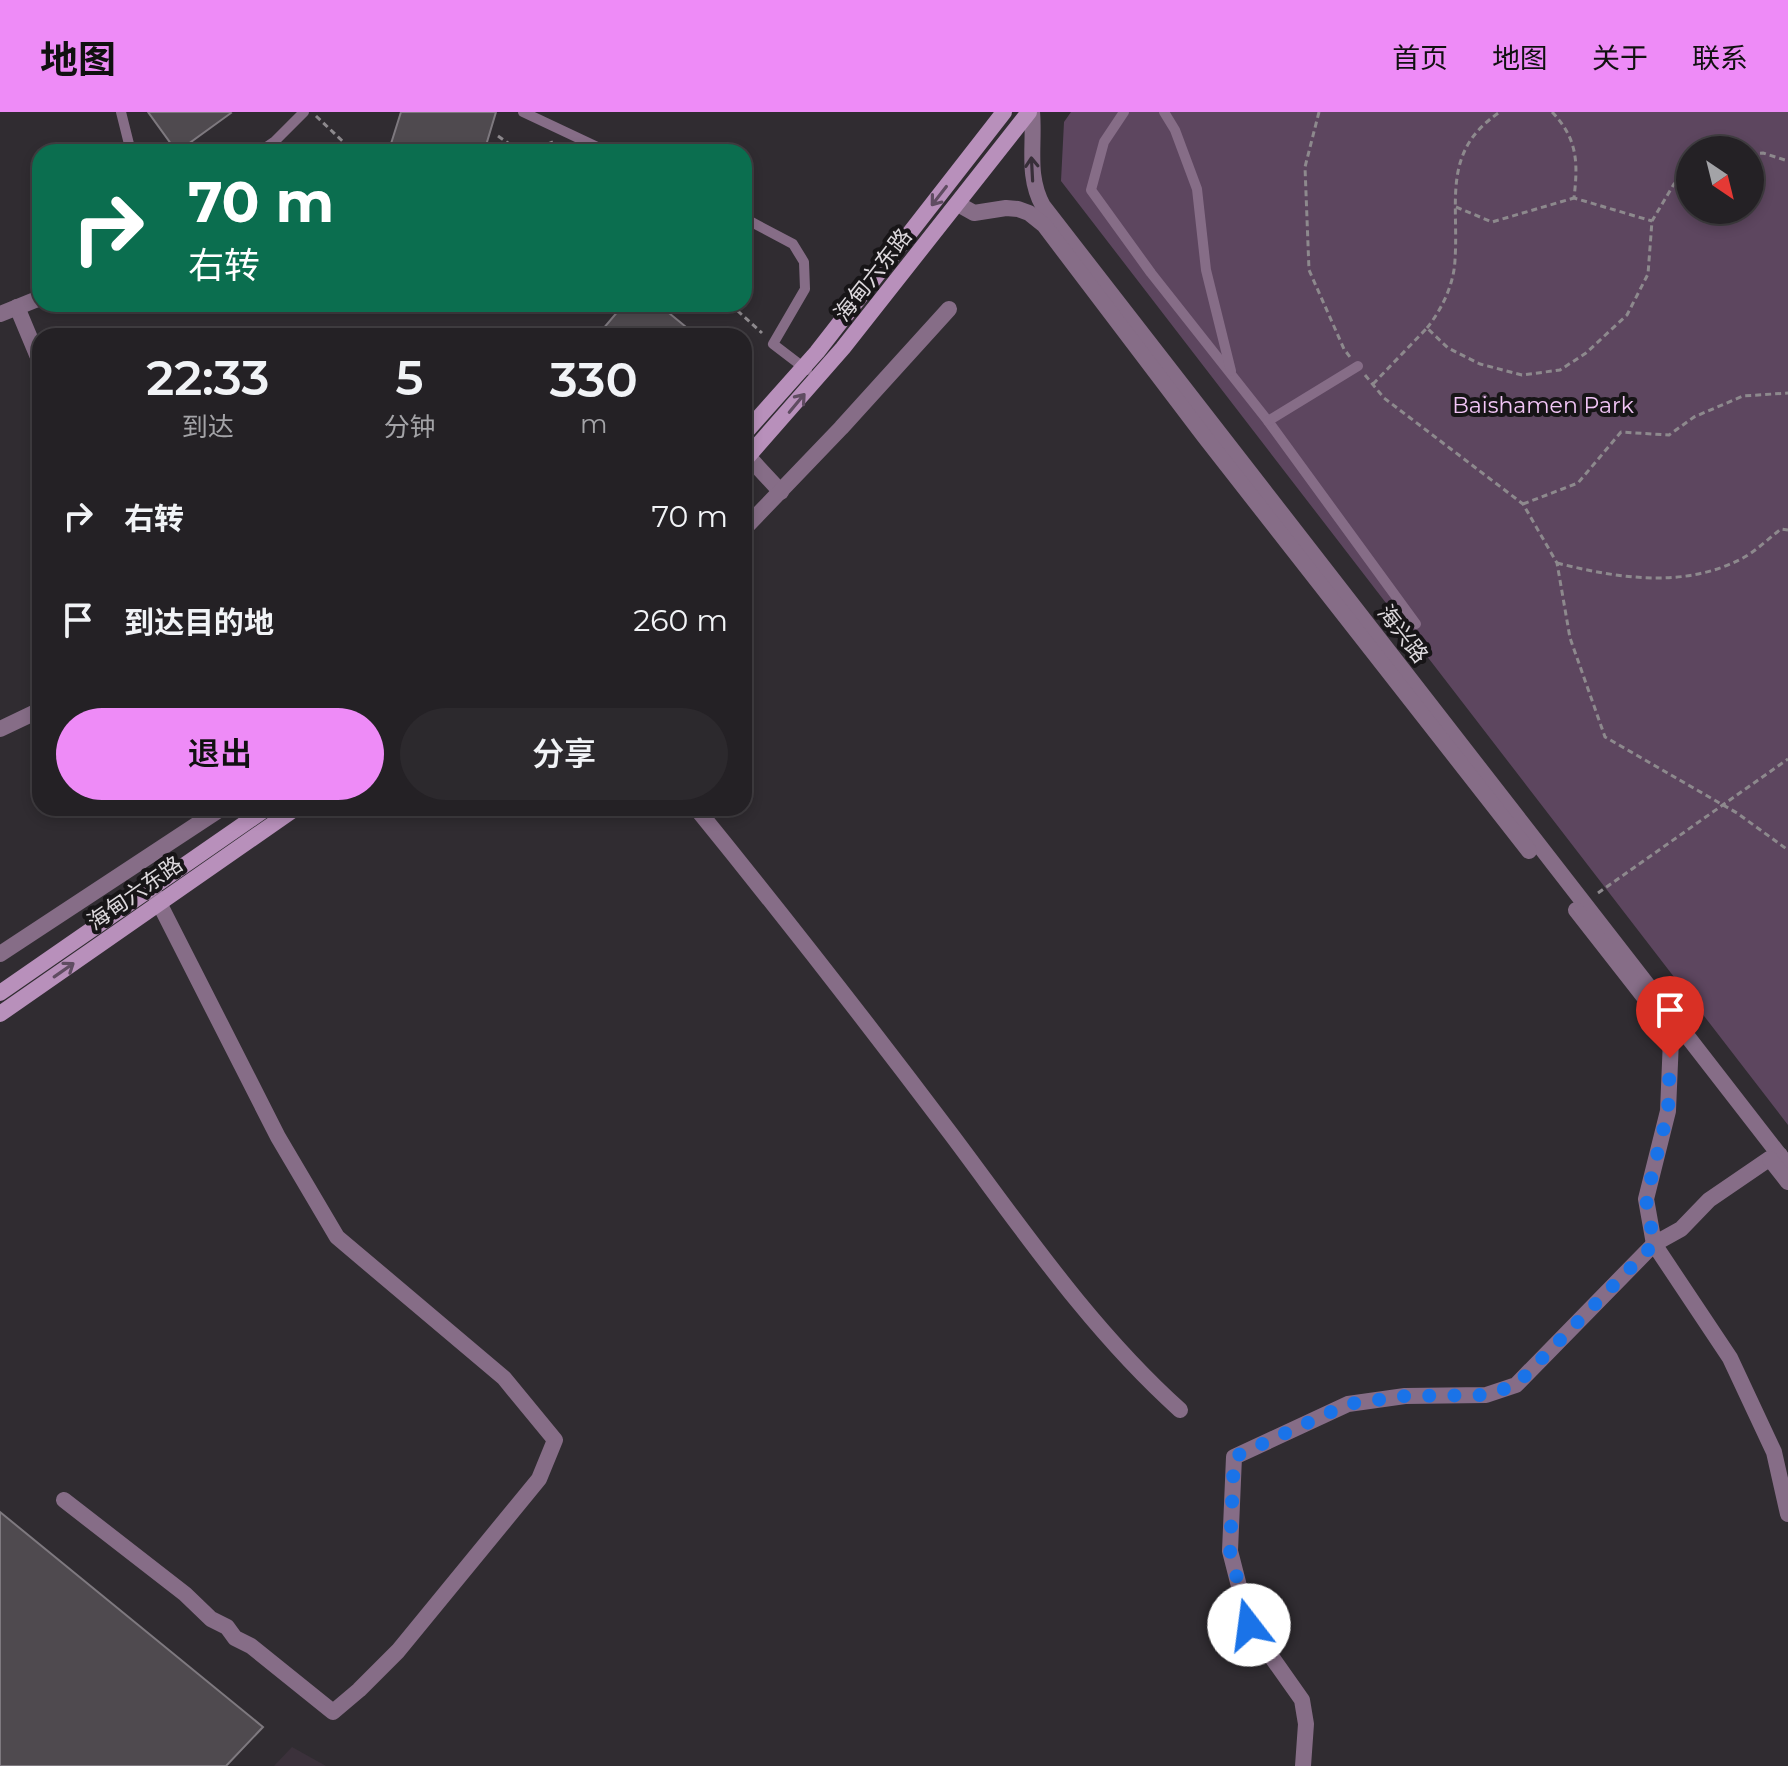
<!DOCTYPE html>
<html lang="zh">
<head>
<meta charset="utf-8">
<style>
  body { margin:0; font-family:Montserrat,"Noto Sans SC",sans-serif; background:#2c292d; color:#f1f3f6; height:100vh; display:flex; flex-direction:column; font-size:30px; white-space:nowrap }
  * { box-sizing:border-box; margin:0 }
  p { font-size:26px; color:#a3a3a7 }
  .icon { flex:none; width:44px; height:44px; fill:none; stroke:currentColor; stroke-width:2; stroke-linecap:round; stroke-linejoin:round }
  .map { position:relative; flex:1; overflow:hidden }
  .drawer { position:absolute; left:32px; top:216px; width:720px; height:488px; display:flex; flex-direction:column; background:#242125; border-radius:24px; box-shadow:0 4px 12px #0003,0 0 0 2px #413e42 }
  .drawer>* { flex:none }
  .guide { position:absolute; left:32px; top:32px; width:720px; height:168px; border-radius:24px; box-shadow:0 4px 12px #0003,0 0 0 2px #413e42; background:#0b6e4f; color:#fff; overflow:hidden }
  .needle { width:52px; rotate:145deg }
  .controls { position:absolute; left:1676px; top:24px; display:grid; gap:16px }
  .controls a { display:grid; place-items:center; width:88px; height:88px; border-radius:50%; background:#242125; box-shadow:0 4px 12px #0003,0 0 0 2px #413e42; font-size:40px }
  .pin { position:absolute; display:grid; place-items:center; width:68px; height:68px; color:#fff; margin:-82px -34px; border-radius:50% 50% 50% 0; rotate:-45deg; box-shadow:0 0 8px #0007 }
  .pin .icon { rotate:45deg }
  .me { position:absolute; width:88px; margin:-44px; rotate:345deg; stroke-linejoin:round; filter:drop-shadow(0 0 6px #0008) }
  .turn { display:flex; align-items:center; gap:28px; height:168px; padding:0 24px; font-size:36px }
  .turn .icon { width:104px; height:104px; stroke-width:2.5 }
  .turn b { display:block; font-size:56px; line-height:68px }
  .eta { display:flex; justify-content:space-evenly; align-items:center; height:136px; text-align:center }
  .eta b { font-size:48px; font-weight:600; line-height:56px }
  .primary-button { display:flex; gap:16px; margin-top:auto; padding:16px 24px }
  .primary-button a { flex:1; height:92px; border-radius:48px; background:#ee8bf7; color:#111; font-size:32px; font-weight:600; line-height:92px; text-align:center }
  .primary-button a+a { background:#2c292d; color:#f1f3f6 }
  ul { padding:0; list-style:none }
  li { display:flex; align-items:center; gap:24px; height:104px; padding:0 24px }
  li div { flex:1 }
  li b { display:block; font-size:30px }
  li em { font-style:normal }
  header { display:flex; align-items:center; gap:48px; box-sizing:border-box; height:112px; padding:0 40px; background:#ee8bf7; color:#111 }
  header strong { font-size:38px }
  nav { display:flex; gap:44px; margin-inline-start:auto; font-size:28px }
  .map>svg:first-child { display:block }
  .built { fill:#3b313b }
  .green { fill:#5d465f; fill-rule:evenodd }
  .building { fill:#4f4a4f; stroke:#7e797f; stroke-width:2 }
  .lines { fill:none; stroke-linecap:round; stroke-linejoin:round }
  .path { stroke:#8d898d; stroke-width:3; stroke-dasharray:6 4; stroke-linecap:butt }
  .service { stroke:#866d87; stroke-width:10 }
  .minor { stroke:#866d87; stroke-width:16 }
  .tertiary { stroke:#866d87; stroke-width:16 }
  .secondary { stroke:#b890bb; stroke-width:16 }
  .oneway { stroke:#382f39 }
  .oneway2 { stroke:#5f4c61 }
  .route { stroke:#1a73e8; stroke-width:14; stroke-dasharray:0 25.2 }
  .labels { text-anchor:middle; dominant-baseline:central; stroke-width:8; stroke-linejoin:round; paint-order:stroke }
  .street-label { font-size:22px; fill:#dcd8dc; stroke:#171517 }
  .park-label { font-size:22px; fill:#f3c6f7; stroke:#171517 }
</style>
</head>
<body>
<header>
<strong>地图</strong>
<nav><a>首页</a><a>地图</a><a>关于</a><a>联系</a></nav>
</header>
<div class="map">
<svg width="1788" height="1654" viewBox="0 0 1788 1654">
  <rect width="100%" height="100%" fill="#302c31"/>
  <polygon class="built" points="292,1635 326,1654 274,1654"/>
  <path class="green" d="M1071,0H1788V1013L1061,69L1064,10ZM1690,38H1750V98H1690Z"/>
  <g class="building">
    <polygon points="148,0 230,0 231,1 177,40"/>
    <polygon points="401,0 496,0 484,40 396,40 389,38"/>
    <polygon points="624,192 658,192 697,224 597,224"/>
    <polygon points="0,1400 263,1615 226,1654 0,1654"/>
  </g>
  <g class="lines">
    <g class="path">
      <polyline points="1319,0 1305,55 1309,158 1344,237 1350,245"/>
      <path d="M1552,0C1578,27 1578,51 1574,86L1652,109"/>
      <polyline points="316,4 354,40"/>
      <polyline points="498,24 521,40"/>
      <polyline points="529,40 555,29"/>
      <polyline points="1750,42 1763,41 1788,49"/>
      <polyline points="1456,95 1492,110 1574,86"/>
      <polyline points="730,192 762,221"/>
      <path d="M1427,216C1442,197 1454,172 1455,148C1459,89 1441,39 1500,0"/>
      <polyline points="1365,263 1384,286 1523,392 1557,451 1570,526 1605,625 1737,701 1788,738"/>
      <polyline points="1373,272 1427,216 1448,236 1480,252 1522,263 1560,258 1586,241 1627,203 1648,162 1652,109 1674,72 1690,60"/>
      <polyline points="1523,392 1578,371 1621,320 1669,323 1694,305 1743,284 1788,281"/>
      <path d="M1557,451C1617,466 1683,477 1741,447C1755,440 1768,427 1781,417L1788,418"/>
      <polyline points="1598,781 1788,647"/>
    </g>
    <g class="service">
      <polyline points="121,0 131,40"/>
      <polyline points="523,0 608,40"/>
      <polyline points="1124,0 1104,30 1091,78 1151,161 1268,309 1416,512"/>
      <polyline points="1164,0 1175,18 1197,77 1206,158 1231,259"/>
      <polyline points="259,40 275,29 304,0"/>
      <polyline points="744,106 793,132 804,150 805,177 773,232 807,258"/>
      <polyline points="1268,309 1358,254"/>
    </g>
    <g class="minor">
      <polyline points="17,195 40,250"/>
      <polyline points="0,202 40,186"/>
      <polyline points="744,340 781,380"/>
      <polyline points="744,417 841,316 949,197"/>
      <polyline points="0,617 40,598"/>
      <path d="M696,696C783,803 868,912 951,1022C1023,1118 1090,1217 1180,1298"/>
      <polyline points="0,842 222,696"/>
      <polyline points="1672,903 1668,999 1646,1087 1654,1132 1730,1246 1774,1340 1788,1402"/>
      <polyline points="64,1388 185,1482 211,1507 227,1515 235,1526 251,1534 333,1600 359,1578 398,1539 539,1367 555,1328 504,1266 337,1125 278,1025 154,781"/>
      <polyline points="1303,1654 1306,1612 1302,1588 1249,1513 1230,1439 1234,1345 1348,1292 1405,1284 1486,1283 1516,1273 1654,1132 1681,1117 1709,1088 1769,1047 1780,1043"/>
    </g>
    <g class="tertiary">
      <path d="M1032,0C1035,33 1026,63 1043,94L1788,1054"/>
      <polyline points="958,92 974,101 1006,96 1018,97 1029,101 1044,113 1204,324 1529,739"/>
      <polyline points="1576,798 1655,899"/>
      <polyline points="1770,1047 1788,1070"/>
    </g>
    <g class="secondary">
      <polyline points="744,322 817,240 1004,0"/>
      <polyline points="744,349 843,236 1029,0"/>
      <polyline points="0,881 267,696"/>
      <polyline points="0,902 296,696"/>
    </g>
  </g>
  <defs><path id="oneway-shaft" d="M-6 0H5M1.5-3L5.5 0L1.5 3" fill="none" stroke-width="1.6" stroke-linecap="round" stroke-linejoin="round" transform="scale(2)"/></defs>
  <use class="oneway" href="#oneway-shaft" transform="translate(1032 57) rotate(-93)"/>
  <g class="oneway2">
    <use href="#oneway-shaft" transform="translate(939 84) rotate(128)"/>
    <use href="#oneway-shaft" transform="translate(797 291) rotate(-50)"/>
    <use href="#oneway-shaft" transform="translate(64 858) rotate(-35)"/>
  </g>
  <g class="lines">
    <polyline class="route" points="1249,1513 1230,1439 1234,1345 1348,1292 1405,1284 1486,1283 1516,1273 1654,1132 1646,1087 1668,999 1670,946"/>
  </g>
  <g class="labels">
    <g class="street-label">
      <text transform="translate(873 163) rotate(-52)">海甸六东路</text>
      <text transform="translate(1403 522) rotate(52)">海兴路</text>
      <text transform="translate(135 781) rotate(-35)">海甸六东路</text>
    </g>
    <g class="park-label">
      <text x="1543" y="293">Baishamen Park</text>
    </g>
  </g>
</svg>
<div class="controls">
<a><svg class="needle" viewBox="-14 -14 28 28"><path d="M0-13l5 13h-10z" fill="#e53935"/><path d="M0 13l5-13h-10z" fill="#a3a3a7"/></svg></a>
</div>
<div class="pin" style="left:1670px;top:946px;background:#d93025"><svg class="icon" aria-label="arrive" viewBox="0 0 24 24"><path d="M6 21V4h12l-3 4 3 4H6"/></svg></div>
<svg class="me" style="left:1249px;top:1513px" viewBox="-20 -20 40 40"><circle r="19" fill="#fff"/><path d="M0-13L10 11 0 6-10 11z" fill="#1a73e8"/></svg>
<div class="guide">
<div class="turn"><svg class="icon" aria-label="right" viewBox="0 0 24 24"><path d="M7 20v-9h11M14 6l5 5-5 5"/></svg><div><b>70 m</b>右转</div></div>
</div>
<section class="drawer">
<div class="eta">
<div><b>22:33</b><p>到达</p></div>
<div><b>5</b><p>分钟</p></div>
<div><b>330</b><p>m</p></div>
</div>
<ul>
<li><svg class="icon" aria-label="right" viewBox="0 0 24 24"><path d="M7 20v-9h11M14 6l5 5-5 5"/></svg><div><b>右转</b></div><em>70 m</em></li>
<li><svg class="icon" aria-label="arrive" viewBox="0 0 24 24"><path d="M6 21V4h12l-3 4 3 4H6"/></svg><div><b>到达目的地</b></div><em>260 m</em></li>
</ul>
<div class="primary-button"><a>退出</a><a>分享</a></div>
</section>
</div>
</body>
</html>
